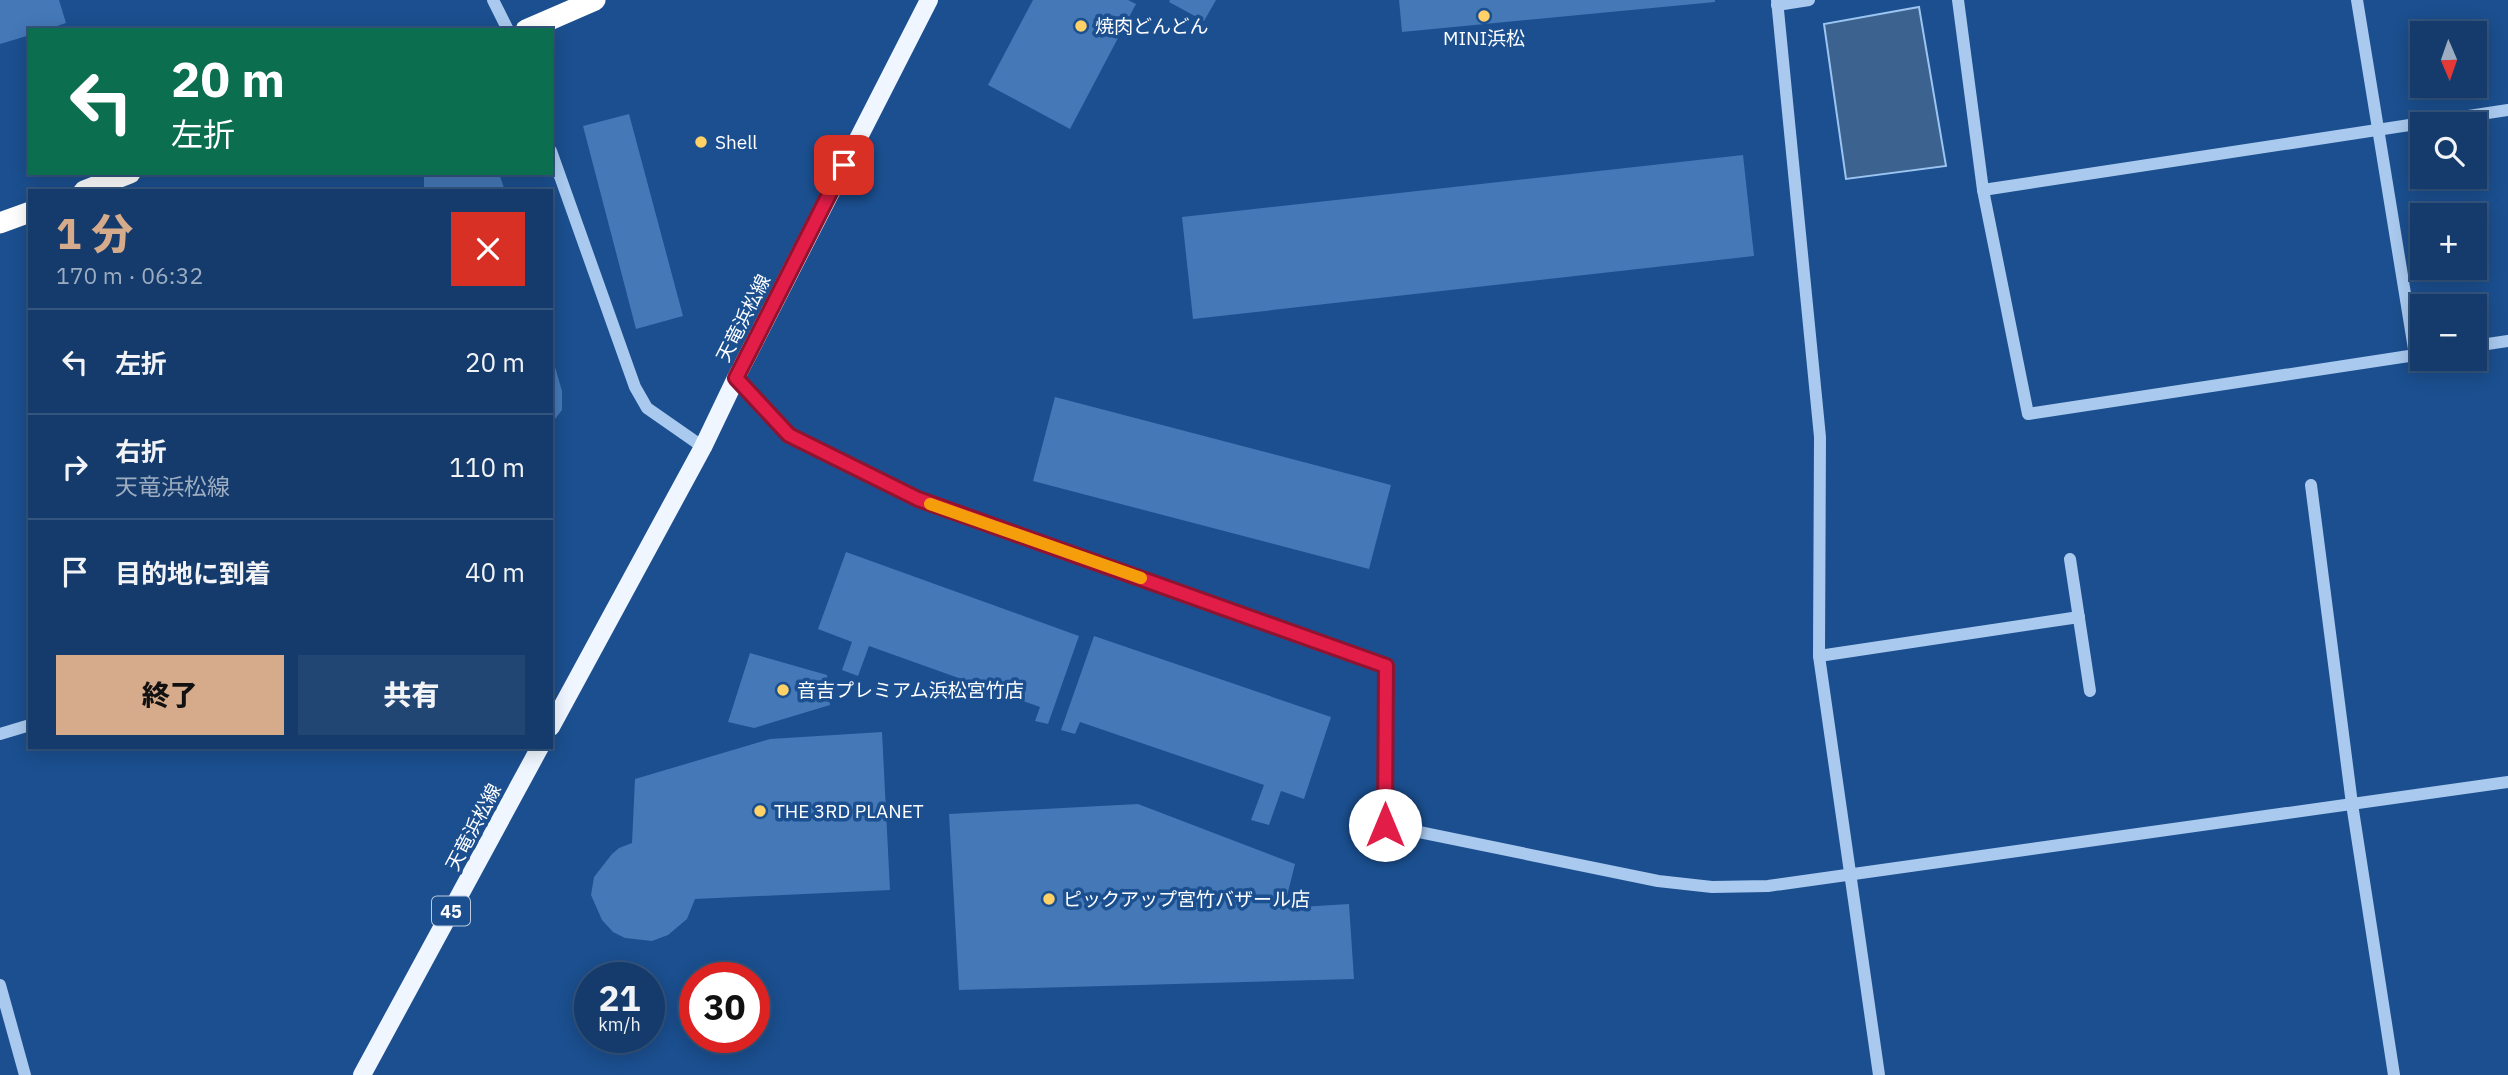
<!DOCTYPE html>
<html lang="ja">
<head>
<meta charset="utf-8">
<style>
  body { margin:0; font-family:"IBM Plex Sans","Noto Sans JP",sans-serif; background:#214673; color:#f1f3f6; height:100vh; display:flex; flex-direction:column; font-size:26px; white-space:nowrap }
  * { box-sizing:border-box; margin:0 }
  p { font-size:23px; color:#9dadc1 }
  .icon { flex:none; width:38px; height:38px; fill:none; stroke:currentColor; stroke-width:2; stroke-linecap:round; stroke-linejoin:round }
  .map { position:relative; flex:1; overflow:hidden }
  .sheet { position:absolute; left:28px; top:189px; width:525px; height:560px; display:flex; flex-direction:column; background:#143b6b; border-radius:0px; box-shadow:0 4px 18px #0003,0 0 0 2px #33557e }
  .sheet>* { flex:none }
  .guide { position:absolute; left:28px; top:28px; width:525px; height:147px; border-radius:0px; box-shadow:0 4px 18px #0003,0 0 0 2px #33557e; background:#0b6e4f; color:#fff; overflow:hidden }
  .needle { width:46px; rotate:178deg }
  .fabs { position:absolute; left:2410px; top:21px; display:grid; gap:14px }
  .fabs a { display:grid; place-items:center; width:77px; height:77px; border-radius:0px; background:#143b6b; box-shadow:0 4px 18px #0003,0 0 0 2px #33557e; font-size:35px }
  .speed { position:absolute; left:574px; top:962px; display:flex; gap:14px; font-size:35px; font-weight:700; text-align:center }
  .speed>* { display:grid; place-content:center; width:91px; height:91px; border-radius:50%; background:#143b6b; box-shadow:0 4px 18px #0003,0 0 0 2px #33557e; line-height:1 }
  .speed small { font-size:18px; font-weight:400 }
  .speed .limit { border:10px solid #d22; background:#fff; color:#111 }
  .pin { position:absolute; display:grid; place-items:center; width:60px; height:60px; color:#fff; margin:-30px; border-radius:14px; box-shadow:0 4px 10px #0006 }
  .me { position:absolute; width:77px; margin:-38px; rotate:0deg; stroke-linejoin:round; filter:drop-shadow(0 0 5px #0008) }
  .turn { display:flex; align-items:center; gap:24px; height:147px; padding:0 28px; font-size:32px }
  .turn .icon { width:91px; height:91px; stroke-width:2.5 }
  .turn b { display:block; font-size:49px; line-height:60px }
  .round { display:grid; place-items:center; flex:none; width:74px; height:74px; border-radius:0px; background:#214673 }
  .head { display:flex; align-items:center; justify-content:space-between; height:119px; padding:0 28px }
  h1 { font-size:42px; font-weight:800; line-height:52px; color:#d6ab8b }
  .primary-button { display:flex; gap:14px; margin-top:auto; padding:14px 28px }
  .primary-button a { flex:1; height:80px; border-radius:0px; background:#d6ab8b; color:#111; font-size:28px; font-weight:800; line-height:80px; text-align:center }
  .primary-button a+a { background:#214673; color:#f1f3f6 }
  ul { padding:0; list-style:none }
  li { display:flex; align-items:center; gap:21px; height:105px; padding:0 28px; border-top:2px solid #33557e }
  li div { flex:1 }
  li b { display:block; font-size:26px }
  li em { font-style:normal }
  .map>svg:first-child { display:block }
  .water { fill:#3c6290; stroke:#9cc4f0; stroke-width:2 }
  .building { fill:#4478b7 }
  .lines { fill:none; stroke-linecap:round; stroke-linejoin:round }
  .minor { stroke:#a9c9ee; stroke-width:12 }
  .major { stroke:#f0f6ff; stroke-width:18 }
  .highway { stroke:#fff; stroke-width:21 }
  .route-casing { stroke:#92132f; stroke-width:18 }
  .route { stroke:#e11d48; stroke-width:12 }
  .slow { stroke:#f59e0b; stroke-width:12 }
  .poi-dot { fill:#ffd166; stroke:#1b4f8f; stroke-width:2.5 }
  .labels { text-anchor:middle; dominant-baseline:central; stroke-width:7; stroke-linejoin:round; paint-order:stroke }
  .shield { fill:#1b4f8f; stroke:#bbcadd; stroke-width:2 }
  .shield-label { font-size:18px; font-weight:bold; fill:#fff }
  .poi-label { font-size:19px; fill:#fff; stroke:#1b4f8f; text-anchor:start }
  .street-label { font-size:19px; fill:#fff; stroke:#1b4f8f }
</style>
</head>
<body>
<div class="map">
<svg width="2508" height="1075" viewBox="0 0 2508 1075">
  <rect width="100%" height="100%" fill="#1b4f8f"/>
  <polygon class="water" points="1919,7 1946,166 1846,179 1824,24"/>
  <g class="building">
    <polygon points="0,0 59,0 66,23 45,30 30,30 30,35 0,44"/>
    <polygon points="1033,0 1128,0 1136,4 1070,129 988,85"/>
    <polygon points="1170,0 1216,0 1204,21 1169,2"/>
    <polygon points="1399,0 1715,0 1715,2 1402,32"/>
    <polygon points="629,114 683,316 636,329 583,126"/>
    <polygon points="1743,155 1754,256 1193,319 1182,217"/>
    <polygon points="424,173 499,173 505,191 424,191"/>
    <polygon points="551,353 562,391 562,410 551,424"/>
    <polygon points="1055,397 1391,485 1369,569 1033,481"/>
    <polygon points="846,552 1079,636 1048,724 1035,721 1040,707 869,646 858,676 842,670 852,642 818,629"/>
    <polygon points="1094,636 1331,717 1304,799 1281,791 1269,825 1251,820 1264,785 1080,722 1075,734 1061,730"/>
    <polygon points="750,653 827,675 830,705 754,728 728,722"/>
    <polygon points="882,732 890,890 695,899 687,919 668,935 652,941 625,938 613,932 602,920 591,895 594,877 612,854 619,848 632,843 635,779 770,739"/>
    <polygon points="1138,804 1295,864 1284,908 1349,904 1354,979 959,990 949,814"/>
  </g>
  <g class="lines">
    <g class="minor">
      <polyline points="493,0 508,30"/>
      <polyline points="1777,0 1820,437 1819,656 1879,1075"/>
      <polyline points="1958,0 1983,190 2028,414 2422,354"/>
      <polyline points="2357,0 2415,355"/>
      <polyline points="1777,5 1809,0"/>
      <polyline points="551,151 635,387 647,408 703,447"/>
      <polyline points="1983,190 2508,110"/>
      <polyline points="2474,346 2508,341"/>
      <polyline points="736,378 789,435 918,499 1386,666 1385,825 1658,881 1712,887 1768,886 2508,782"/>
      <polyline points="2311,485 2352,804 2394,1075"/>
      <polyline points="2070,559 2090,691"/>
      <polyline points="1819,656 2079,617"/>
      <polyline points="0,734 30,725"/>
      <polyline points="0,985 25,1075"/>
    </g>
    <g class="major">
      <polyline points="551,727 703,447 736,378 929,0"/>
      <polyline points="362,1075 540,747"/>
    </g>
    <g class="highway">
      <polyline points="526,30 595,0"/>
      <polyline points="84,191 130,173"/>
      <polyline points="0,223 30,212"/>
    </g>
  </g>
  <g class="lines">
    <defs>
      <polyline id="route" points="844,165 736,378 789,435 918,499 1386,666 1385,825"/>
    </defs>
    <use href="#route" class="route-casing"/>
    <use href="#route" class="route"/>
    <polyline class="slow" points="930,504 1141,578"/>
  </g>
  <g class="poi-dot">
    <circle cx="1484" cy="16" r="7"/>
    <circle cx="1081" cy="26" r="7"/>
    <circle cx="701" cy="142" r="7"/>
    <circle cx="783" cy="690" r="7"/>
    <circle cx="760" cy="811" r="7"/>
    <circle cx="1049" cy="899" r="7"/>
  </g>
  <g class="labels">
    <rect class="shield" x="432" y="896.5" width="38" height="29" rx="5"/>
    <g class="shield-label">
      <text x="451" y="911">45</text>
    </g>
    <g class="poi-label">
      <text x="1095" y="26">焼肉どんどん</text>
      <text x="1484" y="38" text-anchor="middle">MINI浜松</text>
      <text x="715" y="142">Shell</text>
      <text x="797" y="690">音吉プレミアム浜松宮竹店</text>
      <text x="774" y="811">THE 3RD PLANET</text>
      <text x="1063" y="899">ピックアップ宮竹バザール店</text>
    </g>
    <g class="street-label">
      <text transform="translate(743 318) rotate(-63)">天竜浜松線</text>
      <text transform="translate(473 827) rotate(-62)">天竜浜松線</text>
    </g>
  </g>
</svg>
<div class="fabs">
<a><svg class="needle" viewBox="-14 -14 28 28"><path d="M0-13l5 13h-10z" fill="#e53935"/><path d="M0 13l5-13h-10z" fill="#9dadc1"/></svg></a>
<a><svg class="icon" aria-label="search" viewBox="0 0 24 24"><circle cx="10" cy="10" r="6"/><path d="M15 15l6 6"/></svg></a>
<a>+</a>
<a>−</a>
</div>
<div class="speed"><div>21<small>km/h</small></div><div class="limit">30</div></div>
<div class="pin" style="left:844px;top:165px;background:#d93025"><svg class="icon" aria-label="arrive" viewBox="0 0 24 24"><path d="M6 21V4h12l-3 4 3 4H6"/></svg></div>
<svg class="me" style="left:1385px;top:825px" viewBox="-20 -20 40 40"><circle r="19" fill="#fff"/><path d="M0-13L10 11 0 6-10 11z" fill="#e11d48"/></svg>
<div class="guide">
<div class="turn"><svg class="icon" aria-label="left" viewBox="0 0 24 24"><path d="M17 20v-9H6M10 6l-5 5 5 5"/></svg><div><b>20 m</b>左折</div></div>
</div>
<section class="sheet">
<div class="head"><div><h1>1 分</h1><p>170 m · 06:32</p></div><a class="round" style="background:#d93025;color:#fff"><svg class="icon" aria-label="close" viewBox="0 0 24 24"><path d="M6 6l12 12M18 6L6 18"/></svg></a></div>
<ul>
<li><svg class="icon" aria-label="left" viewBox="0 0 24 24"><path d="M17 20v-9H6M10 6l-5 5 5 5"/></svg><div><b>左折</b></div><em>20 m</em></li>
<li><svg class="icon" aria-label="right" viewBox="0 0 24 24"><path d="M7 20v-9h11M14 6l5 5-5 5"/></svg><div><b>右折</b><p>天竜浜松線</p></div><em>110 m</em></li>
<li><svg class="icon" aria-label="arrive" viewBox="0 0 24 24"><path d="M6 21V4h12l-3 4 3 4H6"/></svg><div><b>目的地に到着</b></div><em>40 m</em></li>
</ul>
<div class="primary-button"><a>終了</a><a>共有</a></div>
</section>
</div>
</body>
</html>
